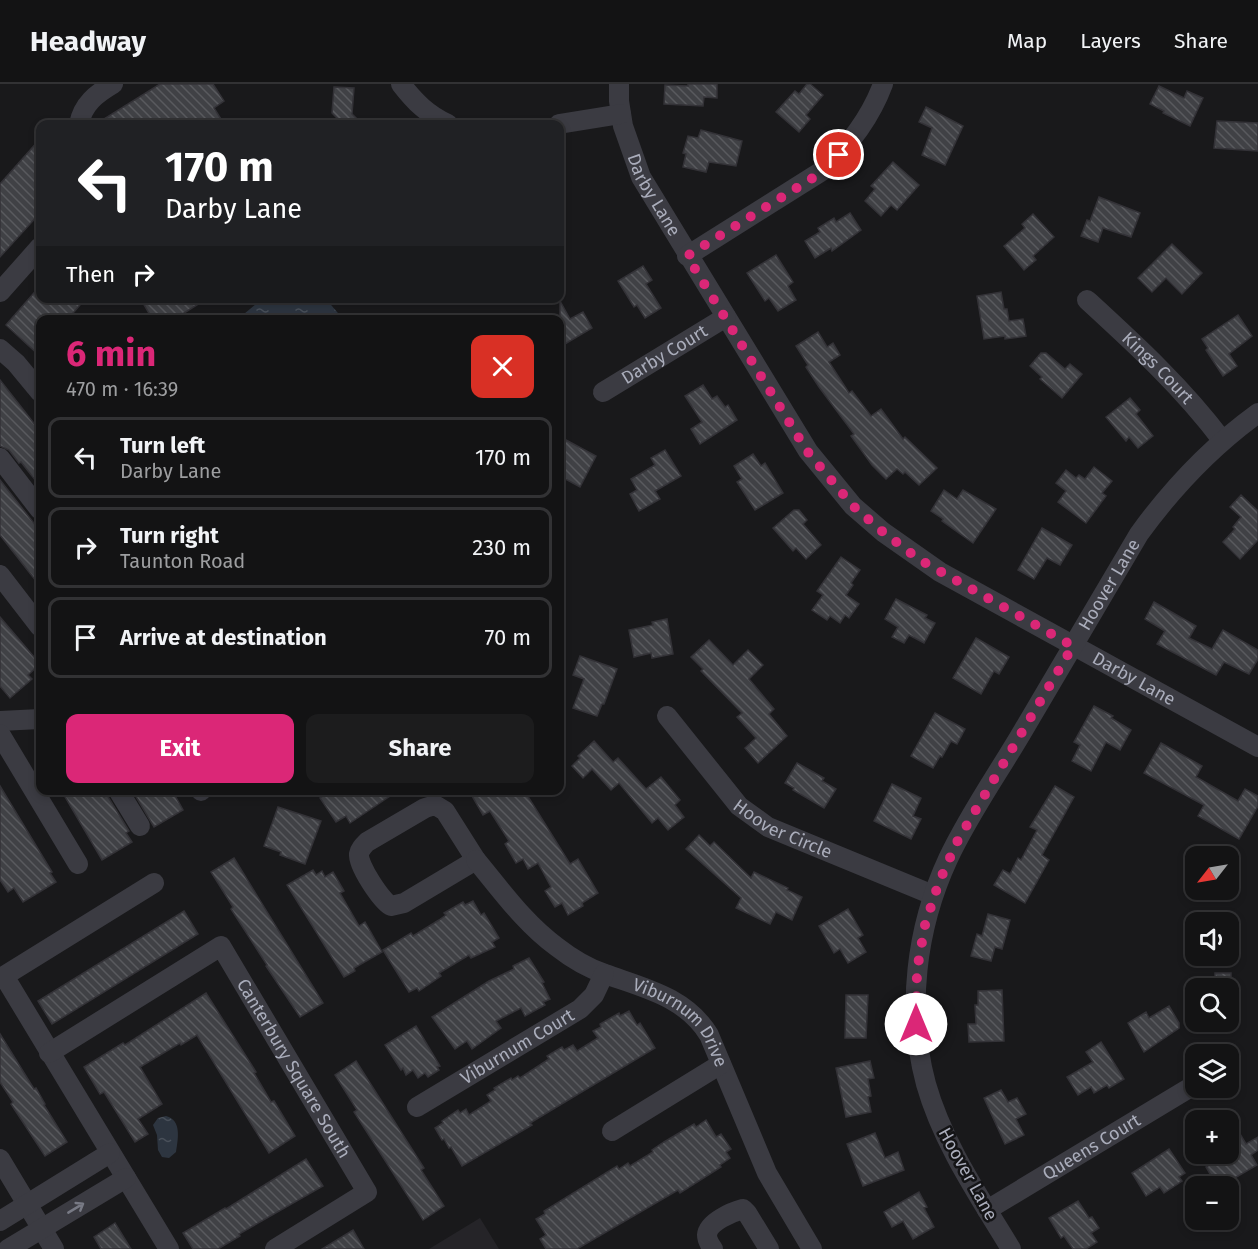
<!DOCTYPE html>
<html lang="en">
<head>
<meta charset="utf-8">
<style>
  body { margin:0; font-family:"Fira Sans",sans-serif; background:#1c1c1d; color:#f1f3f6; height:100vh; display:flex; flex-direction:column; font-size:22px; white-space:nowrap }
  * { box-sizing:border-box; margin:0 }
  p { font-size:20px; color:#9d9ea0 }
  .icon { flex:none; width:33px; height:33px; fill:none; stroke:currentColor; stroke-width:2; stroke-linecap:round; stroke-linejoin:round }
  .map { position:relative; flex:1; overflow:hidden }
  .drawer { position:absolute; left:36px; top:231px; width:528px; height:480px; display:flex; flex-direction:column; background:#131314; border-radius:12px; box-shadow:0 3px 9px #0003,0 0 0 2px #323234 }
  .drawer>* { flex:none }
  .top-card { position:absolute; left:36px; top:36px; width:528px; height:183px; border-radius:12px; box-shadow:0 3px 9px #0003,0 0 0 2px #323234; background:#202124; color:#fff; overflow:hidden }
  .needle { width:39px; rotate:239deg }
  .tools { position:absolute; left:1185px; top:762px; display:grid; gap:12px }
  .tools a { display:grid; place-items:center; width:54px; height:54px; border-radius:12px; background:#131314; box-shadow:0 3px 9px #0003,0 0 0 2px #323234; font-size:30px }
  .pin { position:absolute; display:grid; place-items:center; width:51px; height:51px; color:#fff; margin:-26px; border:3px solid #fff; border-radius:50%; box-shadow:0 2px 6px #0007 }
  .me { position:absolute; width:66px; margin:-33px; rotate:0deg; stroke-linejoin:round; filter:drop-shadow(0 0 4px #0008) }
  .turn { display:flex; align-items:center; gap:21px; height:126px; padding:0 30px; font-size:27px }
  .turn .icon { width:78px; height:78px; stroke-width:2.5 }
  .turn b { display:block; font-size:42px; line-height:51px }
  .then { display:flex; align-items:center; height:57px; padding:0 30px; background:#0003; gap:12px; font-size:22px }
  .round { display:grid; place-items:center; flex:none; width:63px; height:63px; border-radius:12px; background:#1c1c1d }
  .overview { display:flex; align-items:center; justify-content:space-between; height:102px; padding:0 30px }
  h1 { font-size:36px; font-weight:700; line-height:45px; color:#db2777 }
  .primary-button { display:flex; gap:12px; margin-top:auto; padding:12px 30px }
  .primary-button a { flex:1; height:69px; border-radius:12px; background:#db2777; color:#fff; font-size:24px; font-weight:700; line-height:69px; text-align:center }
  .primary-button a+a { background:#1c1c1d; color:#f1f3f6 }
  ul { padding:0; list-style:none }
  li { display:flex; align-items:center; gap:18px; height:81px; margin:0 12px 9px; padding:0 18px; border:3px solid #323234; border-radius:12px }
  li div { flex:1 }
  li b { display:block; font-size:22px }
  li em { font-style:normal }
  header { display:flex; align-items:center; gap:36px; box-sizing:border-box; height:84px; padding:0 30px; background:#131314; border-bottom:2px solid #323234 }
  header strong { font-size:28px }
  nav { display:flex; gap:33px; margin-inline-start:auto; font-size:21px }
  .map>svg:first-child { display:block }
  .built { fill:#252428 }
  .water { fill:url(#water-ripples) }
  .building { fill:url(#building-back-hatch); stroke:#333237; stroke-width:1.5 }
  .lines { fill:none; stroke-linecap:round; stroke-linejoin:round }
  .minor { stroke:#3b3b42; stroke-width:20 }
  .oneway { stroke:#787a85 }
  .route { stroke:#db2777; stroke-width:10; stroke-dasharray:0 18 }
  .labels { text-anchor:middle; dominant-baseline:central; stroke-width:5; stroke-linejoin:round; paint-order:stroke }
  .street-label { font-size:18px; fill:#aaadbb; stroke:#141416 }
</style>
</head>
<body>
<header>
<strong>Headway</strong>
<nav><a>Map</a><a>Layers</a><a>Share</a></nav>
</header>
<div class="map">
<svg width="1258" height="1165" viewBox="0 0 1258 1165">
  <defs>
    <pattern id="water-ripples" width="26" height="14" patternUnits="userSpaceOnUse" patternTransform="scale(1.5)"><rect width="26" height="14" fill="#2d3540"/><path d="M2 4q2-2 4 0t4 0M15 11q2-2 4 0t4 0" fill="none" stroke="#49505a"/></pattern>
    <pattern id="building-back-hatch" width="6" height="6" patternUnits="userSpaceOnUse" patternTransform="scale(1.5)"><rect width="6" height="6" fill="#404145"/><path d="M-1 5l2 2M0 0l6 6M5-1l2 2" fill="none" stroke="#595a5e"/></pattern>
  </defs>
  <rect width="100%" height="100%" fill="#19191b"/>
  <polygon class="built" points="480,1134 499,1165 429,1165"/>
  <g class="water">
    <polygon points="262,215 326,215 343,235 238,235"/>
    <path d="M166,1032C182,1036 178,1055 176,1068L169,1074L162,1073L158,1066L157,1051L153,1041L158,1034Z"/>
  </g>
  <g class="building">
    <polygon points="160,0 213,0 224,17 214,24 224,40 96,40"/>
    <polygon points="688,0 717,0 717,14 704,13 703,22 664,20 665,1 688,2"/>
    <polygon points="807,0 810,0 823,11 806,31 810,35 799,48 776,28 795,7 799,10"/>
    <polygon points="1159,2 1184,14 1187,7 1203,14 1190,42 1163,29 1164,27 1150,20"/>
    <polygon points="334,3 354,4 352,30 362,40 343,40 332,29"/>
    <polygon points="926,23 963,42 945,81 922,71 932,44 919,38"/>
    <polygon points="1217,37 1258,39 1258,67 1214,64"/>
    <polygon points="701,46 742,57 736,82 709,78 706,88 683,83 686,70 683,69 688,52 698,54"/>
    <polygon points="40,55 40,129 0,173 0,100"/>
    <polygon points="893,78 919,101 897,126 891,121 881,132 865,117 875,105 871,102"/>
    <polygon points="1099,113 1140,129 1131,153 1103,144 1098,158 1081,152 1087,136 1090,137"/>
    <polygon points="850,129 861,146 832,167 831,164 815,174 805,157 820,148 818,144 834,134 836,138"/>
    <polygon points="1033,130 1054,153 1033,172 1036,176 1024,186 1004,162 1025,144 1022,140"/>
    <polygon points="1172,160 1202,189 1182,210 1166,194 1152,208 1138,194"/>
    <polygon points="776,171 793,198 788,202 796,216 778,227 769,214 765,217 747,189"/>
    <polygon points="643,182 652,196 646,200 661,224 645,234 637,221 634,223 618,197"/>
    <polygon points="40,202 40,214 86,214 67,236 40,236 40,272 6,241"/>
    <polygon points="1001,208 1004,225 1007,225 1009,237 1023,235 1026,252 1005,255 1005,252 984,255 977,212"/>
    <polygon points="140,214 208,214 173,236 153,236"/>
    <polygon points="560,217 570,235 583,228 592,244 565,260 560,252"/>
    <polygon points="1238,231 1252,252 1229,270 1237,282 1223,292 1206,266 1208,264 1202,255"/>
    <polygon points="818,248 827,263 833,259 840,271 829,278 849,309 852,307 871,332 881,325 903,355 905,353 937,384 919,401 905,388 903,390 897,385 886,395 872,381 851,352 854,350 819,303 806,283 808,281 796,262"/>
    <polygon points="1041,269 1046,269 1065,285 1070,280 1082,290 1062,314 1040,295 1042,293 1030,282"/>
    <polygon points="0,296 40,347 40,402 21,378 19,379 9,366 0,362"/>
    <polygon points="703,301 712,315 717,312 725,323 728,321 737,336 700,360 691,345 702,338 685,312"/>
    <polygon points="1130,314 1140,326 1136,330 1153,352 1138,364 1129,353 1126,357 1106,333"/>
    <polygon points="566,356 596,372 580,403 560,392 560,357 565,360"/>
    <polygon points="665,366 681,392 655,407 660,415 639,427 630,410 637,406 631,395 655,381 651,374"/>
    <polygon points="753,370 761,382 765,379 783,409 755,426 737,398 742,395 734,382"/>
    <polygon points="1094,383 1112,397 1102,409 1106,412 1086,439 1058,418 1066,407 1056,399 1066,386 1076,394 1079,391 1085,395"/>
    <polygon points="0,396 40,447 40,502 0,451"/>
    <polygon points="944,406 957,415 963,406 996,425 973,459 942,437 943,435 931,427"/>
    <polygon points="1241,411 1258,427 1258,456 1240,475 1223,458 1235,445 1233,443 1241,433 1230,423"/>
    <polygon points="794,426 799,426 807,436 803,440 821,461 806,475 796,464 793,467 773,444"/>
    <polygon points="1042,444 1072,461 1060,481 1047,474 1034,495 1018,486"/>
    <polygon points="841,473 860,486 851,499 853,501 846,511 859,520 849,534 845,531 840,539 830,532 827,536 812,526 823,511 817,507"/>
    <polygon points="896,515 927,531 925,534 935,539 924,559 909,551 904,559 892,553 898,543 885,535"/>
    <polygon points="1154,518 1196,542 1189,554 1212,565 1223,546 1258,566 1258,575 1249,590 1224,578 1216,591 1157,560 1165,547 1145,535"/>
    <polygon points="0,533 40,580 28,591 32,595 10,614 0,602"/>
    <polygon points="667,535 673,570 652,574 651,569 634,573 629,546 653,541 652,538"/>
    <polygon points="976,554 1009,573 999,590 994,587 981,610 953,594"/>
    <polygon points="709,556 733,581 748,566 763,581 749,595 774,625 769,630 787,652 758,679 745,664 756,654 737,633 742,629 701,587 703,585 691,573"/>
    <polygon points="580,572 617,585 604,620 602,620 597,632 573,624 584,595 573,591"/>
    <polygon points="1094,622 1113,632 1111,634 1131,646 1120,666 1106,658 1091,687 1072,677 1080,661 1074,658"/>
    <polygon points="935,629 965,645 957,660 951,657 942,673 940,672 933,684 911,672"/>
    <polygon points="594,657 613,678 618,674 646,705 661,693 680,716 675,721 684,733 668,746 658,734 652,739 619,699 611,706 592,685 583,694 572,682 580,674 578,672"/>
    <polygon points="1161,659 1202,682 1196,693 1238,717 1245,705 1258,712 1258,722 1239,755 1198,732 1204,721 1144,689"/>
    <polygon points="797,679 824,694 822,697 836,705 824,724 793,706 794,704 785,699"/>
    <polygon points="892,700 921,714 913,732 921,735 911,755 874,737"/>
    <polygon points="0,702 52,788 50,789 56,798 23,818 14,804 8,808 0,796"/>
    <polygon points="1055,702 1074,713 1042,771 1049,776 1025,819 994,801 1003,786 1010,790 1018,774 1021,776 1037,746 1030,743"/>
    <polygon points="61,706 100,706 104,713 107,711 129,747 126,749 132,758 102,776"/>
    <polygon points="132,706 172,706 183,726 154,743"/>
    <polygon points="321,706 399,706 350,739 346,732 336,738 320,714 324,711"/>
    <polygon points="480,706 524,706 570,780 578,775 598,809 582,819 583,822 568,831 562,819 555,823 545,807 551,803 538,779 528,785 523,775 516,779 505,760 509,757 490,727 483,731 472,712"/>
    <polygon points="278,723 321,737 305,780 280,771 281,768 264,762"/>
    <polygon points="699,751 710,762 714,758 751,794 754,788 788,804 787,806 802,813 792,836 776,828 770,840 736,824 741,814 686,765"/>
    <polygon points="234,774 323,919 300,933 266,882 267,881 231,825 233,823 211,788"/>
    <polygon points="313,786 316,791 322,787 325,793 333,788 344,807 340,809 359,842 365,838 382,868 354,884 355,887 344,893 287,801"/>
    <polygon points="473,817 481,831 484,829 499,854 492,858 495,863 471,874 469,871 439,889 441,892 419,907 417,904 409,908 383,866 411,849 413,852 439,836 446,831 444,829 463,818 465,821"/>
    <polygon points="848,825 863,851 858,854 866,868 848,879 840,865 834,869 819,842"/>
    <polygon points="184,827 198,850 52,940 38,917"/>
    <polygon points="988,830 1010,836 1002,865 995,863 991,877 971,872 977,850 982,852"/>
    <polygon points="529,874 544,898 542,899 550,915 543,918 545,921 525,932 521,924 496,937 501,944 472,965 467,957 455,965 432,933 489,897 514,885 513,882"/>
    <rect x="1215" y="889" width="16" height="15"/>
    <polygon points="1002,906 1004,957 969,958 968,940 976,940 975,921 978,921 978,907"/>
    <polygon points="206,909 256,988 254,989 271,1018 274,1017 295,1052 269,1069 197,951 181,961 180,959 140,983 162,1020 138,1035 148,1050 135,1058 104,1008 100,1010 84,983 123,959 125,961"/>
    <polygon points="846,911 868,911 866,954 845,954"/>
    <polygon points="1169,922 1179,939 1179,944 1144,968 1128,939 1146,928 1149,934"/>
    <polygon points="629,927 637,941 640,939 655,964 530,1039 532,1041 462,1082 451,1063 449,1064 444,1055 442,1056 435,1044 443,1039 442,1037 458,1026 460,1029 466,1025 469,1031 491,1017 487,1011 495,1006 494,1004 511,994 512,996 518,992 520,994 549,975 547,972 562,963 564,966 573,961 577,967 598,954 593,947 601,943 600,940 619,929 620,932"/>
    <polygon points="416,942 440,982 437,983 439,986 428,993 425,989 418,994 413,986 406,991 403,984 401,986 385,961"/>
    <polygon points="0,950 34,1005 36,1004 45,1020 44,1021 67,1058 45,1072 11,1020 13,1018 0,998"/>
    <polygon points="1101,958 1124,995 1109,1004 1107,1001 1094,1009 1091,1003 1078,1011 1067,993 1093,978 1086,968"/>
    <polygon points="356,977 424,1084 421,1086 444,1122 423,1136 354,1028 357,1026 335,991"/>
    <polygon points="870,977 874,994 868,995 871,1012 868,1013 871,1028 846,1033 836,984"/>
    <polygon points="1001,1006 1008,1018 1017,1014 1026,1030 1016,1035 1024,1051 1005,1060 984,1014"/>
    <polygon points="706,1036 716,1053 721,1050 731,1065 726,1068 730,1074 720,1081 721,1083 680,1109 678,1106 577,1165 546,1165 540,1155 546,1151 536,1135 545,1130 544,1127 617,1082 619,1085 628,1079 630,1082 653,1068 652,1066 664,1058 694,1040 696,1043"/>
    <polygon points="1237,1045 1246,1060 1258,1053 1258,1066 1251,1071 1257,1081 1221,1102 1217,1102 1206,1083 1221,1074 1219,1071 1223,1070 1228,1070 1228,1050"/>
    <polygon points="875,1049 885,1074 898,1068 904,1086 863,1102 847,1060"/>
    <polygon points="1169,1065 1185,1089 1179,1093 1182,1097 1164,1109 1160,1103 1146,1112 1132,1089"/>
    <polygon points="306,1075 323,1102 239,1150 240,1152 218,1165 193,1165 183,1149 225,1124 226,1125"/>
    <polygon points="919,1108 927,1123 924,1124 934,1143 913,1155 903,1137 892,1143 884,1128"/>
    <polygon points="1078,1117 1089,1134 1092,1133 1099,1144 1091,1149 1097,1158 1086,1165 1073,1165 1064,1152 1061,1154 1049,1134"/>
    <polygon points="115,1139 131,1165 101,1165 94,1153"/>
    <polygon points="353,1146 364,1165 322,1165"/>
  </g>
  <g class="lines">
    <g class="minor">
      <path d="M401,0C415,18 428,31 448,40"/>
      <path id="s1" d="M619,0V17L623,42L641,93L808,367L853,422L883,448L940,488L1258,663"/>
      <path d="M79,40C83,20 96,10 113,0"/>
      <polyline points="559,40 621,30"/>
      <path d="M687,172L822,87C849,62 870,35 883,0"/>
      <polyline points="0,208 40,163"/>
      <path id="s2" d="M1087,216C1136,261 1182,303 1222,356"/>
      <polyline points="0,265 16,279 40,308"/>
      <path id="s3" d="M603,308L726,233"/>
      <polyline points="0,374 40,426"/>
      <polyline points="0,491 40,543"/>
      <path id="s4" d="M667,632L739,722L768,743L933,811"/>
      <polyline points="0,637 40,635"/>
      <polyline points="0,650 78,780"/>
      <polyline points="118,706 140,742"/>
      <polyline points="201,706 201,707"/>
      <path d="M435,721L445,727L476,776L404,819L391,822C381,816 358,782 359,770C360,765 363,762 367,758L425,724Z"/>
      <path id="s5" d="M476,776C501,806 525,840 557,863C571,874 588,884 605,890C644,904 686,913 709,951L767,1089L812,1165"/>
      <polyline points="154,799 4,892 169,1165"/>
      <path id="s6" d="M49,969L221,862L367,1108L275,1165"/>
      <path id="s7" d="M417,1023L580,925L594,911L604,890"/>
      <polyline points="612,1047 721,980"/>
      <polyline points="0,1075 54,1165"/>
      <path id="s8" d="M987,1126L1196,1000"/>
      <polyline points="0,1137 110,1069"/>
      <polyline points="8,1165 126,1094"/>
      <path d="M713,1165C710,1161 707,1156 707,1151C708,1138 732,1128 743,1125L747,1129L769,1165"/>
      <path id="s9" d="M1011,1165C979,1112 943,1060 926,1000C906,926 916,844 948,775C969,730 999,688 1024,645C1062,580 1101,515 1139,450C1173,403 1211,363 1258,329"/>
    </g>
  </g>
  <defs><path id="oneway-shaft" d="M-6 0H5M1.5-3L5.5 0L1.5 3" fill="none" stroke-width="1.6" stroke-linecap="round" stroke-linejoin="round" transform="scale(1.5)"/></defs>
  <use class="oneway" href="#oneway-shaft" transform="translate(76 1124) rotate(-31)"/>
  <g class="lines">
    <polyline class="route" points="839,71 816,92 687,172 807,367 853,422 883,448 920,476 1073,562 958,756 939,798 925,841 917,886 916,940"/>
  </g>
  <g class="labels">
    <g class="street-label">
      <text stroke="none"><textPath href="#s1" startOffset="118">Darby Lane</textPath></text>
      <text stroke="none"><textPath href="#s3" startOffset="72">Darby Court</textPath></text>
      <text stroke="none"><textPath href="#s2" startOffset="98">Kings Court</textPath></text>
      <text stroke="none"><textPath href="#s9" startOffset="735">Hoover Lane</textPath></text>
      <text stroke="none"><textPath href="#s1" startOffset="819">Darby Lane</textPath></text>
      <text stroke="none"><textPath href="#s4" startOffset="165">Hoover Circle</textPath></text>
      <text stroke="none"><textPath href="#s5" startOffset="268">Viburnum Drive</textPath></text>
      <text stroke="none"><textPath href="#s7" startOffset="117">Viburnum Court</textPath></text>
      <text stroke="none"><textPath href="#s6" startOffset="345">Canterbury Square South</textPath></text>
      <text stroke="none"><textPath href="#s8" startOffset="122">Queens Court</textPath></text>
      <text transform="translate(968 1090) rotate(61)">Hoover Lane</text>
    </g>
  </g>
</svg>
<div class="tools">
<a><svg class="needle" viewBox="-14 -14 28 28"><path d="M0-13l5 13h-10z" fill="#e53935"/><path d="M0 13l5-13h-10z" fill="#9d9ea0"/></svg></a>
<a><svg class="icon" aria-label="sound" viewBox="0 0 24 24"><path d="M4 9h4l5-4v14l-5-4H4zM17 9q2 3 0 6"/></svg></a>
<a><svg class="icon" aria-label="search" viewBox="0 0 24 24"><circle cx="10" cy="10" r="6"/><path d="M15 15l6 6"/></svg></a>
<a><svg class="icon" aria-label="layers" viewBox="0 0 24 24"><path d="M12 4l9 5-9 5-9-5zM3 14l9 5 9-5"/></svg></a>
<a>+</a>
<a>−</a>
</div>
<div class="pin" style="left:839px;top:71px;background:#d93025"><svg class="icon" aria-label="arrive" viewBox="0 0 24 24"><path d="M6 21V4h12l-3 4 3 4H6"/></svg></div>
<svg class="me" style="left:916px;top:940px" viewBox="-20 -20 40 40"><circle r="19" fill="#fff"/><path d="M0-13L10 11 0 6-10 11z" fill="#db2777"/></svg>
<div class="top-card">
<div class="turn"><svg class="icon" aria-label="left" viewBox="0 0 24 24"><path d="M17 20v-9H6M10 6l-5 5 5 5"/></svg><div><b>170 m</b>Darby Lane</div></div>
<div class="then">Then<svg class="icon" aria-label="right" viewBox="0 0 24 24"><path d="M7 20v-9h11M14 6l5 5-5 5"/></svg></div>
</div>
<section class="drawer">
<div class="overview"><div><h1>6 min</h1><p>470 m · 16:39</p></div><a class="round" style="background:#d93025;color:#fff"><svg class="icon" aria-label="close" viewBox="0 0 24 24"><path d="M6 6l12 12M18 6L6 18"/></svg></a></div>
<ul>
<li><svg class="icon" aria-label="left" viewBox="0 0 24 24"><path d="M17 20v-9H6M10 6l-5 5 5 5"/></svg><div><b>Turn left</b><p>Darby Lane</p></div><em>170 m</em></li>
<li><svg class="icon" aria-label="right" viewBox="0 0 24 24"><path d="M7 20v-9h11M14 6l5 5-5 5"/></svg><div><b>Turn right</b><p>Taunton Road</p></div><em>230 m</em></li>
<li><svg class="icon" aria-label="arrive" viewBox="0 0 24 24"><path d="M6 21V4h12l-3 4 3 4H6"/></svg><div><b>Arrive at destination</b></div><em>70 m</em></li>
</ul>
<div class="primary-button"><a>Exit</a><a>Share</a></div>
</section>
</div>
</body>
</html>
